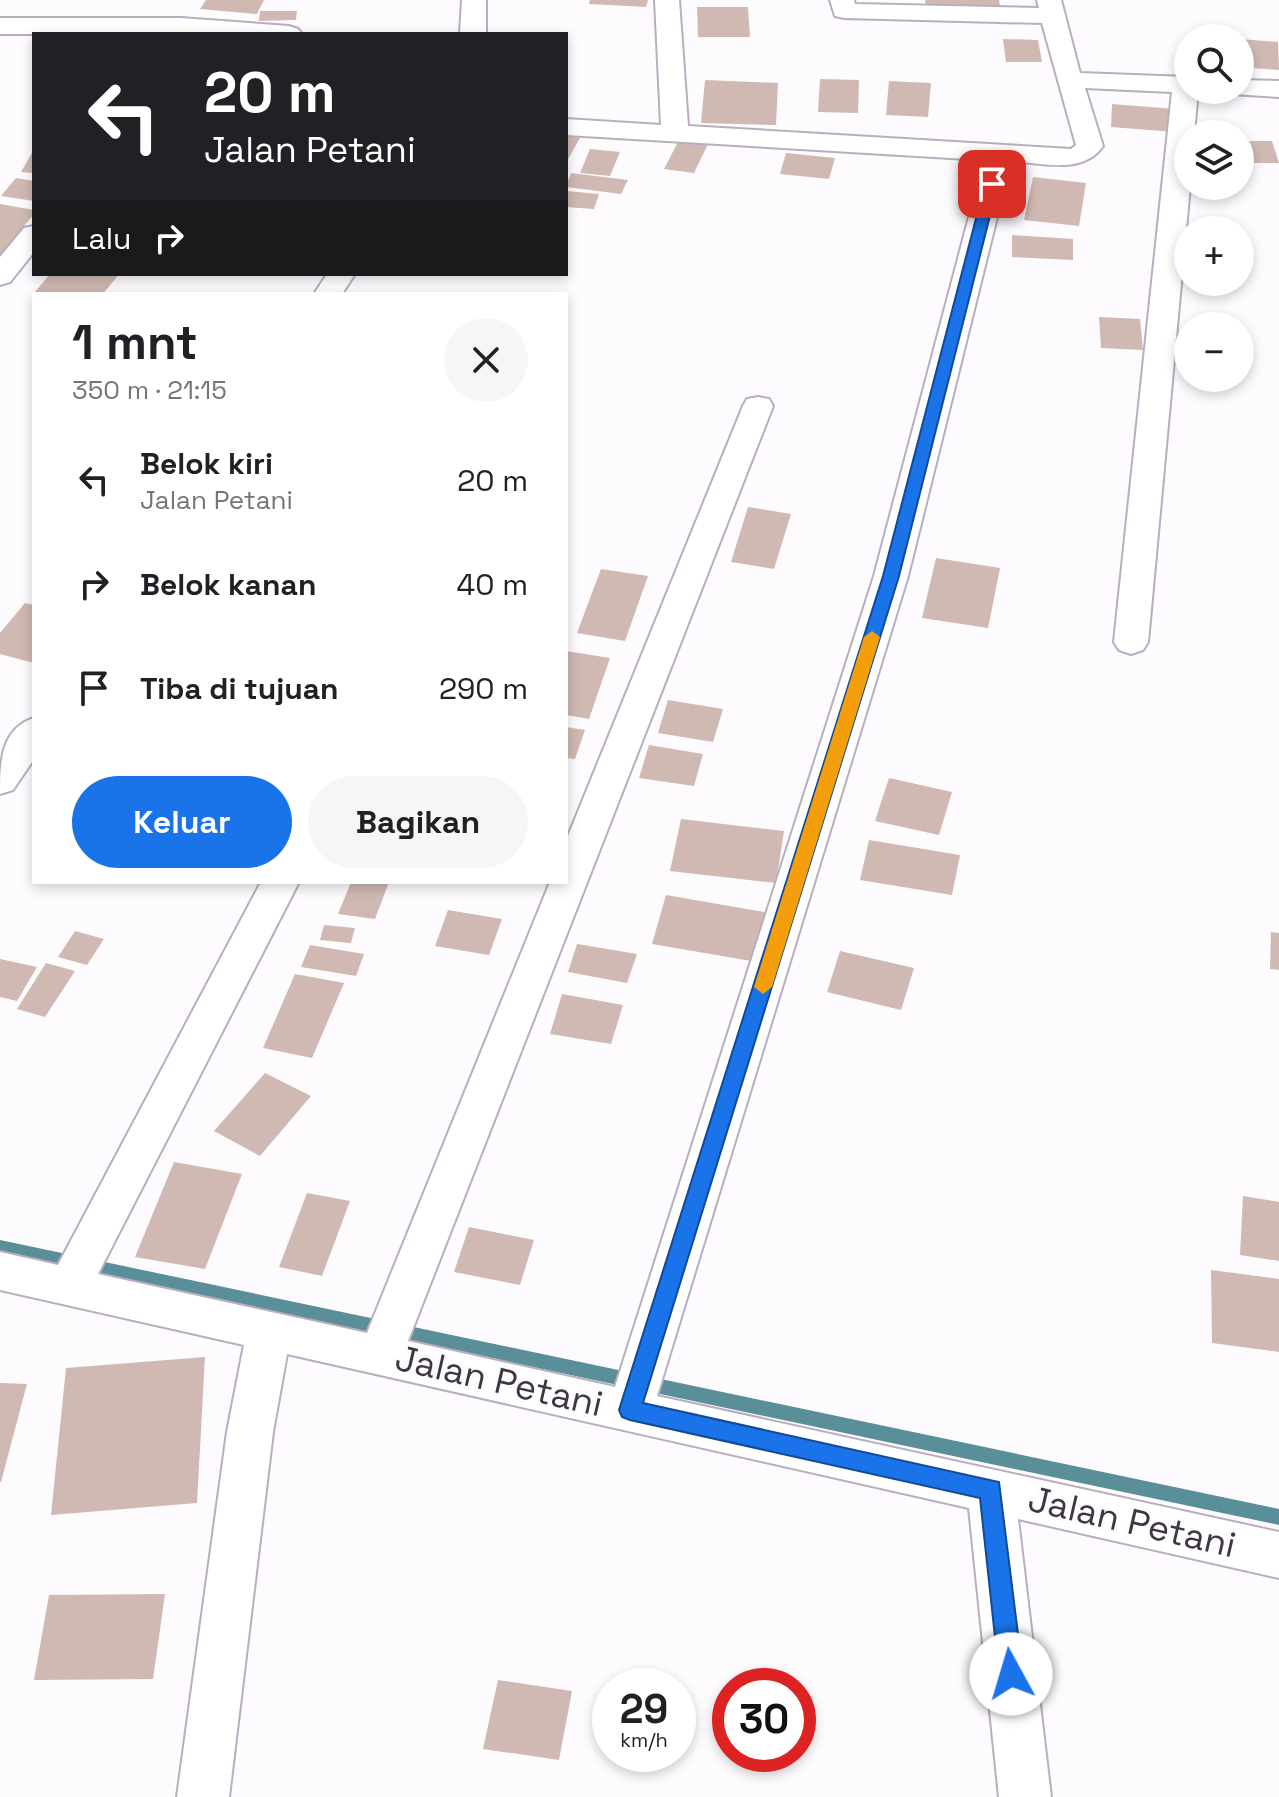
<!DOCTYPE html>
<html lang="id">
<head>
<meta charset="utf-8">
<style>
  body { margin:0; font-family:"Space Grotesk",sans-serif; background:#f6f6f6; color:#202124; height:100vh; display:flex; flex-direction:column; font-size:30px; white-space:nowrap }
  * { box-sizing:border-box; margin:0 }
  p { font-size:26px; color:#757577 }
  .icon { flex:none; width:44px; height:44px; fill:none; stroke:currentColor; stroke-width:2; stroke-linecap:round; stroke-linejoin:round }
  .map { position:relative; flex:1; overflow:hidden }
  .side { position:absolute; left:32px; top:292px; width:536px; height:592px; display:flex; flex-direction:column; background:#fff; border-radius:0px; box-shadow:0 4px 12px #0003 }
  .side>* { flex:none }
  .guide { position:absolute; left:32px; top:32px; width:536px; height:244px; border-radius:0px; box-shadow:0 4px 12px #0003; background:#202124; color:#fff; overflow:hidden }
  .buttons { position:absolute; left:1174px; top:24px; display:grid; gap:16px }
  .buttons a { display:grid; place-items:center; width:80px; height:80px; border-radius:50%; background:#fff; box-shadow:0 4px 12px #0003; font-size:40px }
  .speed { position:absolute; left:592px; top:1668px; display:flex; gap:16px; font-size:40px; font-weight:700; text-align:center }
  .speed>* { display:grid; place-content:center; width:104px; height:104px; border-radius:50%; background:#fff; box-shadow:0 4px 12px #0003; line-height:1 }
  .speed small { font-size:20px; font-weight:400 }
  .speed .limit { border:12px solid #d22; background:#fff; color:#111 }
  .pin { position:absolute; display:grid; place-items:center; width:68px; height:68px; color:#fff; margin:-34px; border-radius:16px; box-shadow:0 4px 12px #0006 }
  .me { position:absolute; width:88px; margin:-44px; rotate:354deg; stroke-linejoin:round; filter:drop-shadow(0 0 6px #0008) }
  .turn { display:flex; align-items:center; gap:28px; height:168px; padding:0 40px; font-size:36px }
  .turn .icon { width:104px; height:104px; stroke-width:2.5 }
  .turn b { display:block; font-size:56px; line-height:68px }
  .then { display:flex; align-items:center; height:76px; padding:0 40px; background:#0003; gap:16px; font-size:30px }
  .round { display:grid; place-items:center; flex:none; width:84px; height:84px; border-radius:42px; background:#f6f6f6 }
  .head { display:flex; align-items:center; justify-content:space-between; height:136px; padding:0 40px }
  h1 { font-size:48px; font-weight:800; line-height:60px }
  .primary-button { display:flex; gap:16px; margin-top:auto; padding:16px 40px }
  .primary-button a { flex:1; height:92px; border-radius:48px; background:#1a73e8; color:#fff; font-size:32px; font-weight:800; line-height:92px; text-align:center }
  .primary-button a+a { background:#f6f6f6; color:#202124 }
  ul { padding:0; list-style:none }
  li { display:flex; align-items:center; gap:24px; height:104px; padding:0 40px }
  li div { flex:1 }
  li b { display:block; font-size:30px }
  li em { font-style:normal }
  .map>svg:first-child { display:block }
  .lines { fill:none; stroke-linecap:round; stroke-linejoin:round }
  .stream { fill:#5a8e99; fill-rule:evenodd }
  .building { fill:#d0b9b2 }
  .street-casing { stroke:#b8aec0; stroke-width:4 }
  .street { fill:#fff; fill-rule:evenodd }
  .route { fill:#1a73e8; stroke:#114b97; stroke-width:2 }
  .slow { fill:#f59e0b }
  .labels { text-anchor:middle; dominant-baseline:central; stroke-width:7; stroke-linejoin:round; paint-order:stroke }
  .near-street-label { font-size:36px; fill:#3d3840; stroke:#fdfbfe }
</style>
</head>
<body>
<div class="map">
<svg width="1279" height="1797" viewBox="0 0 1279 1797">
  <rect width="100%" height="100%" fill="#fdfbfe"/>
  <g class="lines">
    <polygon class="stream" points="0,1240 1279,1509 1279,1525 0,1254"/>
  </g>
  <g class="building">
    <polygon points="206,0 264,0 257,14 200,9"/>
    <polygon points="590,0 648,0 646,7 589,4"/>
    <polygon points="925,0 999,0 1000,6 926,5"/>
    <polygon points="697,7 748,7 750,37 698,37"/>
    <polygon points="260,11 297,11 296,20 259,21"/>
    <polygon points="1003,39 1038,40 1042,62 1006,62"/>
    <polygon points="1240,39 1278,42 1279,70 1240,67"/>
    <polygon points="820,79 859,80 858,113 818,112"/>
    <polygon points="705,80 778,83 776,125 701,123"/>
    <polygon points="889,81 931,83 928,117 886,115"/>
    <polygon points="1112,104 1175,109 1175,132 1111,127"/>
    <polygon points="566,136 580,138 566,163"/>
    <polygon points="679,140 708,144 694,173 664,169"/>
    <polygon points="1240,141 1272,141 1279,163 1240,163"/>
    <polygon points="34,149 34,173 21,172"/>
    <polygon points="590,149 620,152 610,176 580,173"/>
    <polygon points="786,153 835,158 829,179 780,174"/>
    <polygon points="571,173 628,180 621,194 566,187"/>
    <polygon points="1033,177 1086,183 1079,226 1024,220"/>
    <polygon points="16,178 34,181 34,201 1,196"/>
    <polygon points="567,191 599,194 594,209 566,207"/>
    <polygon points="0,204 34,210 34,214 0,255"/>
    <polygon points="1012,235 1073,239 1073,260 1012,257"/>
    <polygon points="50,274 119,274 103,294 34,293"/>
    <polygon points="1099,317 1140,319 1143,350 1101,348"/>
    <polygon points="748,507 791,514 774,569 731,562"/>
    <polygon points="936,558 1000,568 988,628 922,618"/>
    <polygon points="601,569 648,576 625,641 577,633"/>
    <polygon points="25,603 34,605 34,663 0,654 0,633"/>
    <polygon points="566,651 610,658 589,719 566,715"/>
    <polygon points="668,700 723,709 713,742 658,733"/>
    <polygon points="566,727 585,730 575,759 566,758"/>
    <polygon points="649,745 703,754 694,786 639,778"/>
    <polygon points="889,778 952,792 939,835 875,821"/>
    <polygon points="681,819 784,831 776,883 670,871"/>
    <polygon points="869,840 960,855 952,895 860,880"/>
    <polygon points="351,882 389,882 375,919 338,914"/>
    <polygon points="666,895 770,913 757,962 652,944"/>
    <polygon points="448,910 502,919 489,955 435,946"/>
    <polygon points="324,925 355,928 351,943 320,940"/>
    <polygon points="75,931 104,939 87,965 58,957"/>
    <polygon points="1271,932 1279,933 1279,970 1270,969"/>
    <polygon points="577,944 637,954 627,983 568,972"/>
    <polygon points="310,945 364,954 356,976 301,967"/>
    <polygon points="840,951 914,968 901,1010 827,992"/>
    <polygon points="0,959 37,967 17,1001 0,997"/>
    <polygon points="46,963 75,971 45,1017 17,1009"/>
    <polygon points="295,974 344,983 312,1058 263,1048"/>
    <polygon points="562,994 623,1005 611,1044 550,1034"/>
    <polygon points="265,1073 311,1096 260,1156 214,1131"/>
    <polygon points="174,1162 242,1174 205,1269 135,1257"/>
    <polygon points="307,1193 350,1201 322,1276 279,1267"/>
    <polygon points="1243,1196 1279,1202 1279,1261 1240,1255"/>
    <polygon points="469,1227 534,1240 520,1285 454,1272"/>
    <polygon points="1211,1270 1279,1279 1279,1352 1212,1343"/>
    <polygon points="205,1357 197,1503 51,1515 66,1368"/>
    <polygon points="0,1383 27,1384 1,1482 0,1482"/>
    <polygon points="165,1594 153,1679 34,1680 49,1595"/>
    <polygon points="498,1680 572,1691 559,1760 483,1749"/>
  </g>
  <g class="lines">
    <defs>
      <g id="street">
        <polygon points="462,0 486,0 486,34 460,34"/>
        <path d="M655,0H679L688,126L1071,149L1076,145L1042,23L844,18L835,16L830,0H854L855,4L1039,8L1037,0H1061L1080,73L1188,77V90H1198L1194,134H1188L1190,186L1148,642L1143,650L1131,654L1119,650L1114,642L1172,92L1085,88L1103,146C1083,175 1042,163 1011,161L908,576L657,1396L1279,1532V1578L1018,1519L1051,1797H999L969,1508L287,1354L273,1432L229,1797H177L227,1432L244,1345L0,1290V1252L58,1265L261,882H299L98,1274L367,1333L550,882H566V841L743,406L747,399L758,397L769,399L773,406L408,1341L615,1387L874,576L984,160L566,135V119L661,125Z"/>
        <polygon points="0,18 181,18 289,26 298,29 302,34 0,34"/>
        <polygon points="1240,80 1279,81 1279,97 1231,94 1228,90 1240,90"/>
        <polygon points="34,226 34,252 10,282 0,285 0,257 24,228"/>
        <polygon points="327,274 355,274 342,294 314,294"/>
        <path d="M34,718V759L13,790L0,794C0,764 0,729 34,718Z"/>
      </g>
    </defs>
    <use href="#street" class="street-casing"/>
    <use href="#street" class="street"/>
  </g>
  <polygon class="route" points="992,180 998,184 899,576 643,1403 999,1482 1023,1674 1020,1682 1011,1686 1003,1682 999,1674 980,1498 630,1420 622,1417 619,1410 883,576 985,184"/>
  <polygon class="slow" points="872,631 880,637 772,987 763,994 754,987 864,637"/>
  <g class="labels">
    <g class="near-street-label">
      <text transform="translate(499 1381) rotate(13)">Jalan Petani</text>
      <text transform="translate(1132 1522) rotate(13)">Jalan Petani</text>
    </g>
  </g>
</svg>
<div class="buttons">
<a><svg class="icon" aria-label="search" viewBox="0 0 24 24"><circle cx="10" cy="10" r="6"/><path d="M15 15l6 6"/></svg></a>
<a><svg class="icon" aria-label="layers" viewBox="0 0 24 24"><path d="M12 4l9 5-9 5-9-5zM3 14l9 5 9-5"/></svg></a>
<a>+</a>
<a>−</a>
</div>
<div class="speed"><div>29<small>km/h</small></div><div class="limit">30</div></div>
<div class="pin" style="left:992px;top:184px;background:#d93025"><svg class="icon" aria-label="arrive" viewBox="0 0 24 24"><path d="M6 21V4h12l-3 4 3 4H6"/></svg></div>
<svg class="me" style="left:1011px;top:1674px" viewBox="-20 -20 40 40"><circle r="19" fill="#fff"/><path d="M0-13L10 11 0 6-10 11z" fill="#1a73e8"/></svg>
<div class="guide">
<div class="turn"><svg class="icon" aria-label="left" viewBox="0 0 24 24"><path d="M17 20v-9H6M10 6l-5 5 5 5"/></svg><div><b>20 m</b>Jalan Petani</div></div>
<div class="then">Lalu<svg class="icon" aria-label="right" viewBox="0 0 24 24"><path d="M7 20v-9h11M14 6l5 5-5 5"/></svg></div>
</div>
<section class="side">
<div class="head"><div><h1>1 mnt</h1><p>350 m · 21:15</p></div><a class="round"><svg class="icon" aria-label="close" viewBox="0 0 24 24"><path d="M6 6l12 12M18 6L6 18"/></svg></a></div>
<ul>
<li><svg class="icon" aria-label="left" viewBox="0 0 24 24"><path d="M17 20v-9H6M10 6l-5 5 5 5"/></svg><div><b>Belok kiri</b><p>Jalan Petani</p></div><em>20 m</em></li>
<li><svg class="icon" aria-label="right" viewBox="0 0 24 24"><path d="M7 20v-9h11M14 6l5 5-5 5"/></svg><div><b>Belok kanan</b></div><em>40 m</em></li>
<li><svg class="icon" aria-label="arrive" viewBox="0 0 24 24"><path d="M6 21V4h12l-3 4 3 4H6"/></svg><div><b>Tiba di tujuan</b></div><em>290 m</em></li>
</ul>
<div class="primary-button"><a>Keluar</a><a>Bagikan</a></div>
</section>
</div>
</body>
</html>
